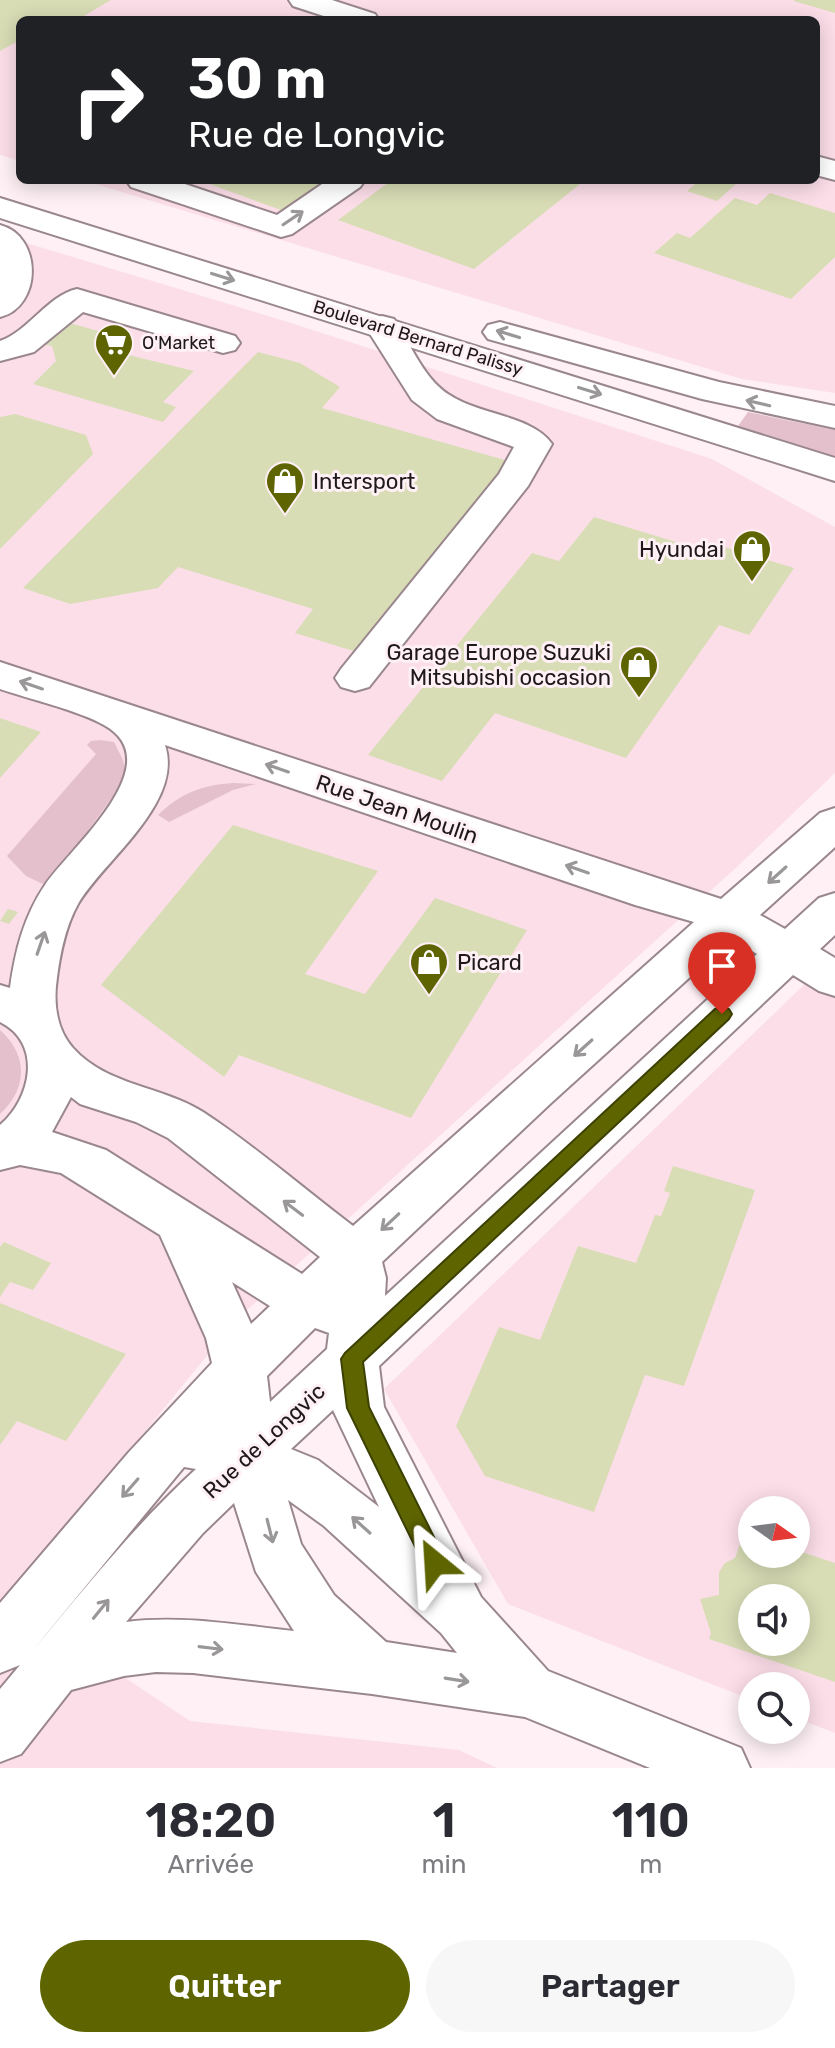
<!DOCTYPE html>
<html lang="fr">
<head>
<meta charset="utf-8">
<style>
  body { margin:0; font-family:Rubik,sans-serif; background:#f7f7f7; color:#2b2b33; height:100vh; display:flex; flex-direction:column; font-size:30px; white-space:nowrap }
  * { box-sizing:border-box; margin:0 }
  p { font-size:26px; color:#7c7c81 }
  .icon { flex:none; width:44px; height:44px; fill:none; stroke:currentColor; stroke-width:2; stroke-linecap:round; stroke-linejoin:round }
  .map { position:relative; height:1768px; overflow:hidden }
  .side { display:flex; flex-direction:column; background:#fff; flex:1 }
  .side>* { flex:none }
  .banner { position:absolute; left:16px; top:16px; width:804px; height:168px; border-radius:12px; box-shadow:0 4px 20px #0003; background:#202124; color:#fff; overflow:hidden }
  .needle { width:52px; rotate:104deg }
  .tools { position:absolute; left:738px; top:1496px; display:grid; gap:16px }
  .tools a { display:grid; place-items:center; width:72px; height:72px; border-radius:50%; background:#fff; box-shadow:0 4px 20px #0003; font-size:40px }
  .pin { position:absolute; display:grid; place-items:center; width:68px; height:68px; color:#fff; margin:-82px -34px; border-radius:50% 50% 50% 0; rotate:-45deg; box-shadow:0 0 8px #0007 }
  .pin .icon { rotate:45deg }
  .me { position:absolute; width:88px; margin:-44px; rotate:333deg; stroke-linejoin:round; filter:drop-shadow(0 0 6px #0008) }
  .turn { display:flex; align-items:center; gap:28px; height:168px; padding:0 40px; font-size:36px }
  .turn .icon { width:104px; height:104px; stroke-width:2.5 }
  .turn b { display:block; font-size:56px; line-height:68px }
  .eta { display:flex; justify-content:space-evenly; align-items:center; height:136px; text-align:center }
  .eta b { font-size:48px; font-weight:600; line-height:56px }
  .primary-button { display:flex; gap:16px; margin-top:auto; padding:16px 40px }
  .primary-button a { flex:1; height:92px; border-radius:48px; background:#5e6400; color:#fff; font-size:32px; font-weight:600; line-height:92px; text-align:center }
  .primary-button a+a { background:#f7f7f7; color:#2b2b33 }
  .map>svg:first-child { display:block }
  .built { fill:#fcdee9; fill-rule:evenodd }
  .green { fill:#e4c0cd }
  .building { fill:#d8ddb5; fill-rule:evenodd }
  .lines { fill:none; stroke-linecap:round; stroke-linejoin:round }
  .minor-casing { stroke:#9a878e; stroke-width:4 }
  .major-casing { stroke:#9a878e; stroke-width:4 }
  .minor { fill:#fff; fill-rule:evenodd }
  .major { fill:#fff; fill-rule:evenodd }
  .oneway { stroke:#9a9798 }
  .route { fill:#5e6400; stroke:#3d4100; stroke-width:2 }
  .labels { text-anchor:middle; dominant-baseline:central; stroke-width:6; stroke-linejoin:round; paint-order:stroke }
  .far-street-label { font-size:18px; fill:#1f181b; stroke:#fef0f5 }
  .far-poi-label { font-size:18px; fill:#1f181b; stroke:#fef0f5; text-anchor:start }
  .poi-label { font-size:22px; fill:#1f181b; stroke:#fef0f5; text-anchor:start }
  .street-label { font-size:22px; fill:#1f181b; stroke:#fef0f5 }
</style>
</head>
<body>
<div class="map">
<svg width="835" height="1768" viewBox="0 0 835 1768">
  <rect width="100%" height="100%" fill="#fef0f5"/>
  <g class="built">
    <polygon points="0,0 835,0 835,393 742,379 82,180 816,180 816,20 20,20 20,161 0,155"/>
    <polygon points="0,235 288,322 712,459 835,527 835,773 738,866 236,1320 8,1600 190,1721 459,1750 497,1768 0,1768"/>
    <path d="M835,955V1733L796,1718V1686H752V1700L508,1604L384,1389ZM752,1510H796V1554H752ZM752,1598H796V1642H752Z"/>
  </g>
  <g class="green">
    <polygon points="748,412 835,430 835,458 738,426"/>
    <polygon points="100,740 114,742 123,760 126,778 64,864 43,884 26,876 7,856 96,754 87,745 91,741"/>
    <path d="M233,783L256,784L233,790L169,822L158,815C181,793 202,785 233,783Z"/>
    <path d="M0,1030C28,1055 28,1088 0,1114Z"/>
  </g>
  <g class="building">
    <polygon points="0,0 111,0 77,20 20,20 20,40 0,51"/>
    <polygon points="835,0 835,13 794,1 794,0"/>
    <polygon points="199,180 335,180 289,213"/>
    <polygon points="392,180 585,180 474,269 338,220"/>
    <polygon points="700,180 728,180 737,183 717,201 687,191"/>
    <polygon points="770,193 835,213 835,257 791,299 654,253 677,233 690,238 735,198 757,205"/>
    <polygon points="66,322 102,332 104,349 194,371 163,402 176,407 163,422 33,384 56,361 52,346 42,344"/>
    <polygon points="258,352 300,363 340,387 322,408 515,463 363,654 295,633 313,609 178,567 158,588 70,604 23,588"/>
    <polygon points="15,414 86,435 93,454 0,549 0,417"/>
    <polygon points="594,517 702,550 708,542 794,568 749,635 719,625 626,758 495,713 442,781 368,755 532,553 559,561"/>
    <polygon points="0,718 41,732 0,778"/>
    <polygon points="233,825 378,871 305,974 365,994 435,898 527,930 411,1118 239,1055 224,1077 101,985"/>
    <polygon points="8,909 18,912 9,924 0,921"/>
    <polygon points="673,1166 755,1190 684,1386 645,1375 594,1512 485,1476 456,1426 499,1327 540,1340 578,1246 636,1263 655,1215 661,1216 670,1193 664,1191"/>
    <polygon points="4,1242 51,1263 33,1290 10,1282 0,1297 0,1247"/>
    <polygon points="0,1303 126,1354 66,1441 17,1421 0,1445"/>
    <path d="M744,1533L752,1536V1554H796V1550L835,1563V1682L709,1639L711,1633L700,1599L719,1595V1572L725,1563L735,1558ZM752,1598H796V1642H752Z"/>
  </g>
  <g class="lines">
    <defs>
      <g id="minor">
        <polygon points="289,0 332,0 375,14 379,20 336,20 293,6"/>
        <polygon points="816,156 835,161 835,180 816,175"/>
        <polygon points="126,180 173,180 277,215 328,180 365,180 360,187 292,234 281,237 131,187"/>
        <path d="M0,225C43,236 42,307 0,317Z"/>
        <path d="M77,289L235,336L240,343L235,350L223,353L83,312L34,352L0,361V341C30,330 47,296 77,289Z"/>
        <path d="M382,316L394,319C408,340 420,369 438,386C468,416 530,412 552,444L528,486L369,687L355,691L341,687L335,678L341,669L499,474L514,447L437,419L412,400L365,326L370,319Z"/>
        <path d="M0,662L721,899L820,813L835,808V847L760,915L785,929L819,898L835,893V935L820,949L835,958V996L819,991L793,975L379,1366L384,1407L481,1597L548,1671L741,1748L750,1768H650L525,1717L372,1694L193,1673L156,1672L124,1676L71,1690L21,1754L0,1762V1689L20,1665L0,1673V1603L129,1452L212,1363L206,1338L160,1235L61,1173L20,1165L0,1170V1125C31,1099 43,1043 0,1022V985L10,988C15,951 24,916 45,885C68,850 173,763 104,725C80,711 29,699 0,689ZM165,745L635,905L694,922L353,1226C304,1189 255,1146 203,1112C162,1086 107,1086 73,1048C58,1031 54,1008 56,986C59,959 64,929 78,904C104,860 184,803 165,745ZM732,939L757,954L385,1296L386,1278L382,1262L551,1103ZM71,1097L80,1104L136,1122L168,1138L320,1257L302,1274L106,1150L52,1132ZM232,1282L270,1306L251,1324ZM315,1328L329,1333L327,1349L270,1402L267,1376ZM333,1410L379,1507L318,1460L291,1449ZM184,1467L196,1469C136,1524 85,1588 33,1650ZM288,1500L324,1526L441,1633L457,1653L386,1642L334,1595L301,1544ZM234,1503L256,1572L294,1631C237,1625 182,1615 126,1622L203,1533Z"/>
      </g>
      <g id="major">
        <polygon points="0,198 835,458 835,481 0,218"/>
        <polygon points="500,322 719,382 835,406 835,428 702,399 488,339 483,332 488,325"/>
      </g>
    </defs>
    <use href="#minor" class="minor-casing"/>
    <use href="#major" class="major-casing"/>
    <use href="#minor" class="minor"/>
    <use href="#major" class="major"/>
  </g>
  <defs><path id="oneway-shaft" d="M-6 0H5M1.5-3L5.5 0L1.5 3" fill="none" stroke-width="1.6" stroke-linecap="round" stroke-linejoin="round" transform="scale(2)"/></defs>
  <g class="oneway">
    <use href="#oneway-shaft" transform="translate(293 218) rotate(-34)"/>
    <use href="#oneway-shaft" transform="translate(223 277) rotate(17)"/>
    <use href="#oneway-shaft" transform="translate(508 334) rotate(-163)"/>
    <use href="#oneway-shaft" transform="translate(590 391) rotate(17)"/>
    <use href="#oneway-shaft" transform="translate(758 403) rotate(-167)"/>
    <use href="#oneway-shaft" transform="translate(31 685) rotate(-161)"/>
    <use href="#oneway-shaft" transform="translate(277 768) rotate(-161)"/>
    <use href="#oneway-shaft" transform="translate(577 869) rotate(-161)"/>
    <use href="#oneway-shaft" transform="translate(777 875) rotate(138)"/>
    <use href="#oneway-shaft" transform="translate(41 943) rotate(-71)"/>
    <use href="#oneway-shaft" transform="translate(583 1048) rotate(138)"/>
    <use href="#oneway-shaft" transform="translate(293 1208) rotate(-143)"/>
    <use href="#oneway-shaft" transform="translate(390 1222) rotate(137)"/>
    <use href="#oneway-shaft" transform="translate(130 1488) rotate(131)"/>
    <use href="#oneway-shaft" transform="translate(361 1525) rotate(-138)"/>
    <use href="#oneway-shaft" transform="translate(270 1531) rotate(76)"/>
    <use href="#oneway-shaft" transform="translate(101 1609) rotate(-51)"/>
    <use href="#oneway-shaft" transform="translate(211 1648) rotate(7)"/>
    <use href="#oneway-shaft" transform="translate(457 1680) rotate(9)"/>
  </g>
  <polygon class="route" points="722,1007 729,1009 732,1014 729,1019 363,1362 369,1407 447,1563 443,1571 435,1574 427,1571 347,1408 341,1359 345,1353 715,1009"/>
  <defs>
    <symbol id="supermarket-pin" viewBox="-11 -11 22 30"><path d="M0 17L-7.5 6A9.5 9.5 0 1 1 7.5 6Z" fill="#5e6400" stroke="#fef0f5"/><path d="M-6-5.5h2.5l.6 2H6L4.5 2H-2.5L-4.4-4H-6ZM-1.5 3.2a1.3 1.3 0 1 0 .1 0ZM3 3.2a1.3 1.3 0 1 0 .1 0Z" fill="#fff"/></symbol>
    <symbol id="shop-pin" viewBox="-11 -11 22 30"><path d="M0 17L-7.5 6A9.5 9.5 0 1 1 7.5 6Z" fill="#5e6400" stroke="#fef0f5"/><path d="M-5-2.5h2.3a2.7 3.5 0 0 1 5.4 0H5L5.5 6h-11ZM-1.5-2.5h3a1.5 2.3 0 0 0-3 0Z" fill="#fff"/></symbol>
  </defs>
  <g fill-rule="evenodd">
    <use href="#supermarket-pin" x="92" y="321" width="44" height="60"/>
    <use href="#shop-pin" x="263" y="459" width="44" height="60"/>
    <use href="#shop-pin" x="730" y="527" width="44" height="60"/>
    <use href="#shop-pin" x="617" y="643" width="44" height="60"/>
    <use href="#shop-pin" x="407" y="940" width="44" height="60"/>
  </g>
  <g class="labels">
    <g class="far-street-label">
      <text transform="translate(418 338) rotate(17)">Boulevard Bernard Palissy</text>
    </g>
    <g class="far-poi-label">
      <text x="142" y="343">O'Market</text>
    </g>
    <g class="poi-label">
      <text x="313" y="481">Intersport</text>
      <text x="724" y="549" text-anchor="end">Hyundai</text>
      <text x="611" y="652" text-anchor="end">Garage Europe Suzuki<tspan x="611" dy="25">Mitsubishi occasion</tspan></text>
      <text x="457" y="962">Picard</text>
    </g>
    <g class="street-label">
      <text transform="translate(397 809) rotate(19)">Rue Jean Moulin</text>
      <text transform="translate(264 1441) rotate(-43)">Rue de Longvic</text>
    </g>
  </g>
</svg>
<div class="tools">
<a><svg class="needle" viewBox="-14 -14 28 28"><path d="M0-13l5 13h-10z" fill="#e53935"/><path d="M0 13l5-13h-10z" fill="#7c7c81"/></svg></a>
<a><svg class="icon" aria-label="sound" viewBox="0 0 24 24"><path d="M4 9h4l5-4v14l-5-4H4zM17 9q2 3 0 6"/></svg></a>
<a><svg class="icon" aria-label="search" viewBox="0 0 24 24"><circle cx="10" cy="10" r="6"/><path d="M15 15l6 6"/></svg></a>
</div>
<div class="pin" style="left:722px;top:1014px;background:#d93025"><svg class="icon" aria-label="arrive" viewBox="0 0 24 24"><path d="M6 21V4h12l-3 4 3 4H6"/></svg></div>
<svg class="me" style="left:435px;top:1563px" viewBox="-20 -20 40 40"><path d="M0-17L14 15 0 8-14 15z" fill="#5e6400" stroke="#fff" stroke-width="4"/></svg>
<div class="banner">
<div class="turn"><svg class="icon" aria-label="right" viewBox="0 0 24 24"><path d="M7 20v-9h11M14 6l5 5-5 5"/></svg><div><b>30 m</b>Rue de Longvic</div></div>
</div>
</div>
<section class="side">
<div class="eta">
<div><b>18:20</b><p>Arrivée</p></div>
<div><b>1</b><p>min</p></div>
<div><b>110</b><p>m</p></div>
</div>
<div class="primary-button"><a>Quitter</a><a>Partager</a></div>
</section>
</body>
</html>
